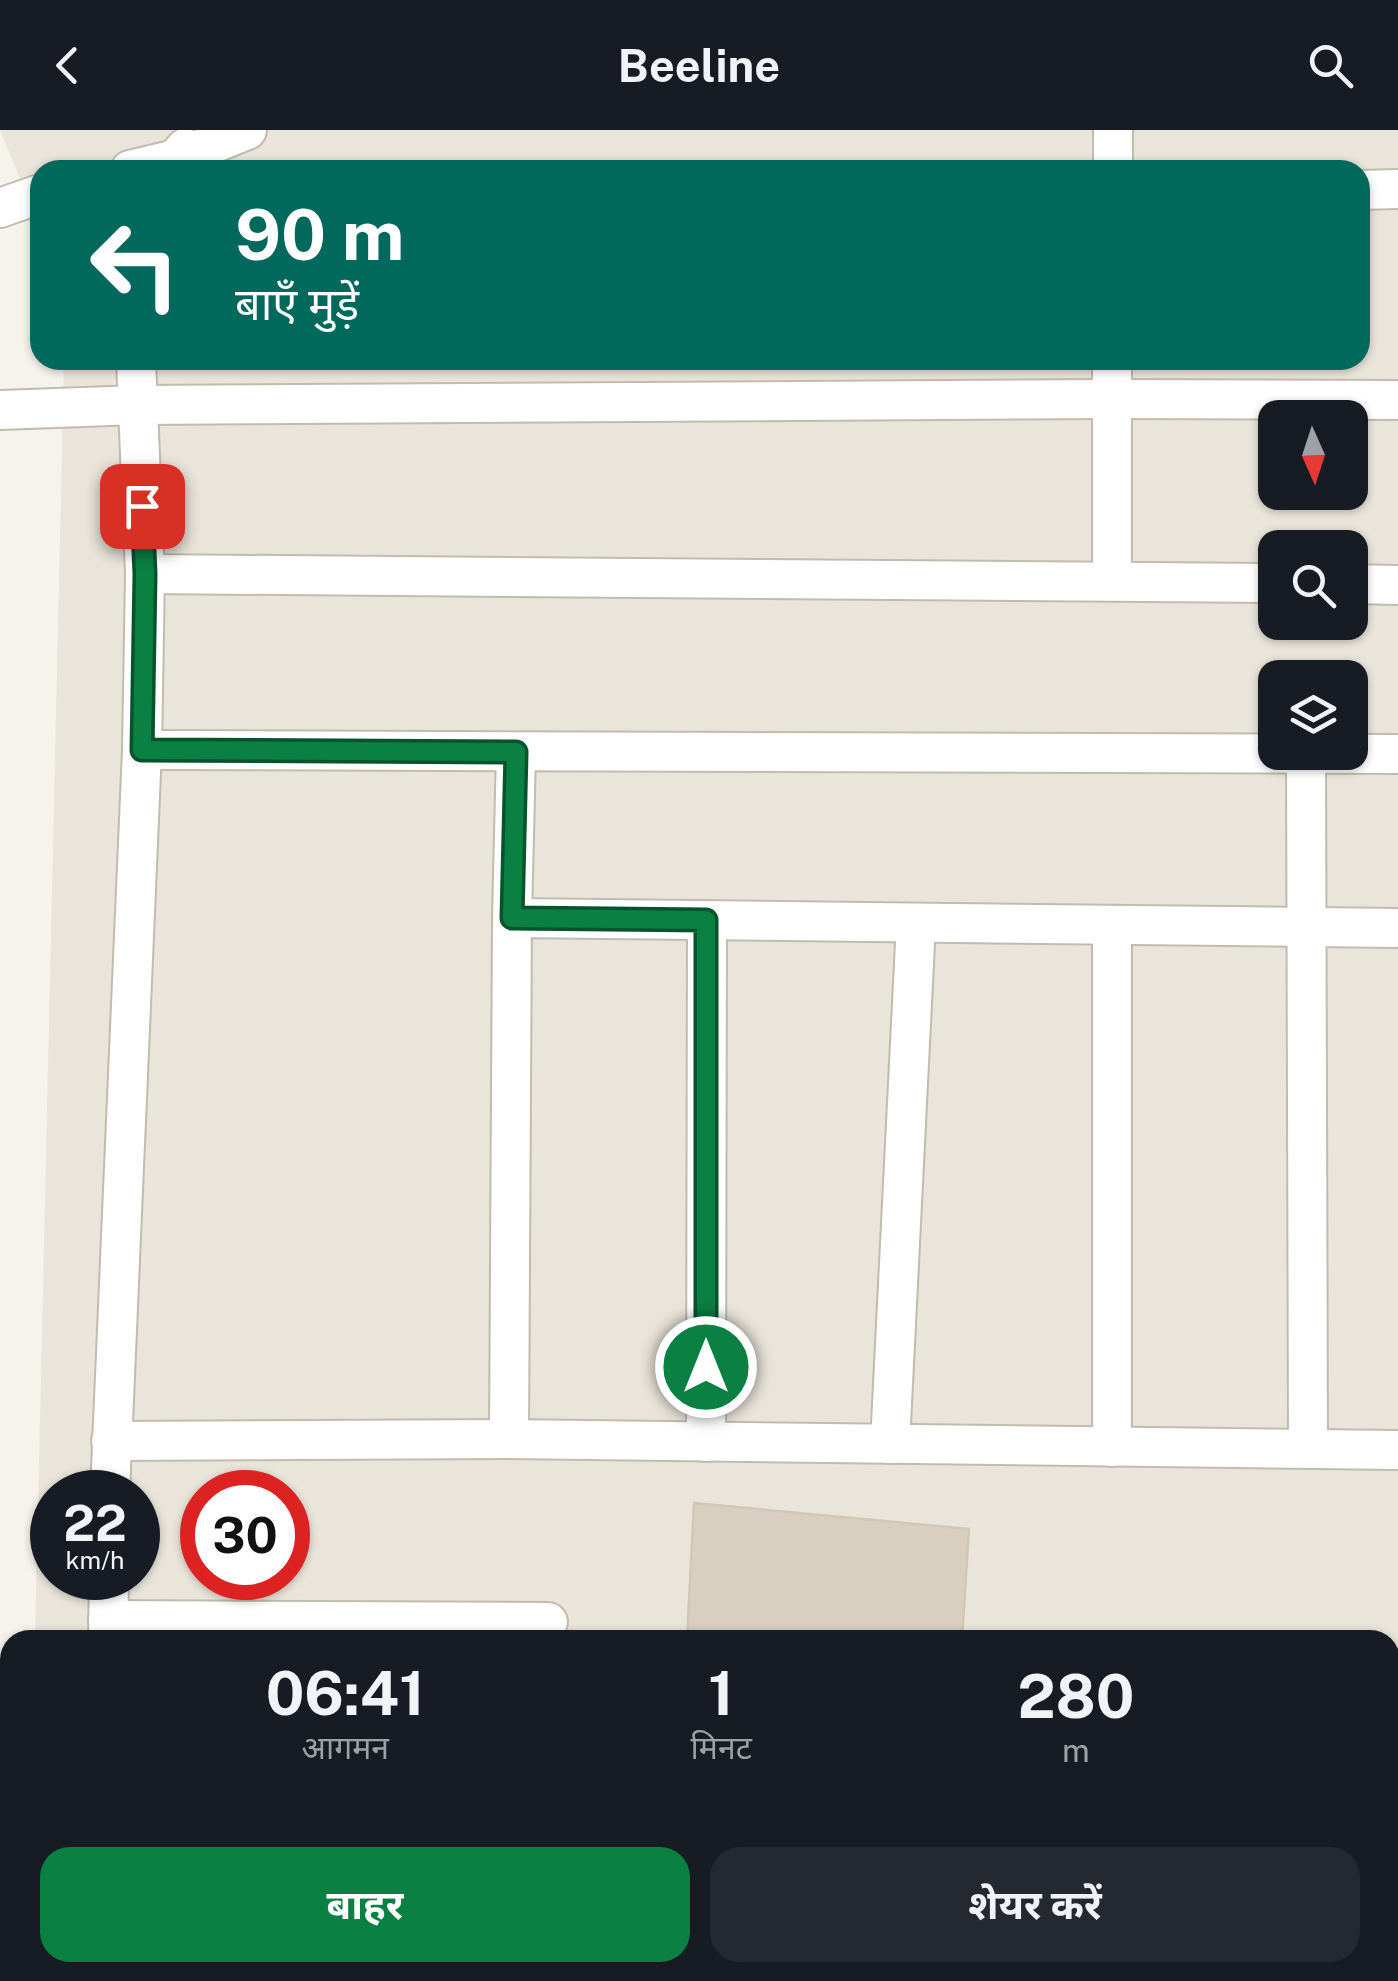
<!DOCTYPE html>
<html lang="hi">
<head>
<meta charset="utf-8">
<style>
  body { margin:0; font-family:"Public Sans","Noto Sans Devanagari",sans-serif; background:#242831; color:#f1f3f6; height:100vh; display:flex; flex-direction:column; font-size:38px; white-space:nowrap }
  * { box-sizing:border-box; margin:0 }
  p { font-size:32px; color:#9ea1a6 }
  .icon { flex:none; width:55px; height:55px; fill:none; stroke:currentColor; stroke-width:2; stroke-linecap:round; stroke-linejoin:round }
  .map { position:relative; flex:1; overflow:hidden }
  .drawer { position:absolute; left:0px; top:1500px; width:1400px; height:352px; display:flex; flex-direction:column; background:#171b24; border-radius:30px 30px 0 0; box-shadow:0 2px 8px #0004 }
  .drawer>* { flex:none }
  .hud { position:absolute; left:30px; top:30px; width:1340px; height:210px; border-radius:30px; box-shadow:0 2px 8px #0004; background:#00695c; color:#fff; overflow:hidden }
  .needle { width:65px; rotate:177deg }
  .buttons { position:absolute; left:1258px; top:270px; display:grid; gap:20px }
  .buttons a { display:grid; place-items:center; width:110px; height:110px; border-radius:20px; background:#171b24; box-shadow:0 2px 8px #0004; font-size:50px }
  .speed { position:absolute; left:30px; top:1340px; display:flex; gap:20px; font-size:50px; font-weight:700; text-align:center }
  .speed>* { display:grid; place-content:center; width:130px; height:130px; border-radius:50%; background:#171b24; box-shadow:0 2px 8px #0004; line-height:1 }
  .speed small { font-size:25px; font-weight:400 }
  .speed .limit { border:15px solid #d22; background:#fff; color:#111 }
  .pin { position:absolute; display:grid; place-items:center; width:85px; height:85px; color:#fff; margin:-42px; border-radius:20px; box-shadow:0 5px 15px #0006 }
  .me { position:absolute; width:110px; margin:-55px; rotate:0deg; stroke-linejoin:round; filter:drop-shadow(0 0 8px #0008) }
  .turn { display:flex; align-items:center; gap:35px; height:210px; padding:0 40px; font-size:45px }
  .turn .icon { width:130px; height:130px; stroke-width:2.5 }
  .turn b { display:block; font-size:70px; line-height:85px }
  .eta { display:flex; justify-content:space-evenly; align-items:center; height:170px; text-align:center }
  .eta b { font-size:60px; font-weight:700; line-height:70px }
  .action { display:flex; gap:20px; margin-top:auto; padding:20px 40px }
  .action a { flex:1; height:115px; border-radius:30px; background:#0b8043; color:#fff; font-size:40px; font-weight:700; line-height:115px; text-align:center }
  .action a+a { background:#242831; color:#f1f3f6 }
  header { display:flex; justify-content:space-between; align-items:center; height:130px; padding:0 40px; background:#171b24; font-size:45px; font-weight:700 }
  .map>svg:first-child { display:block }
  .residential { fill:#eae5da; fill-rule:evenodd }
  .building { fill:#d8cfc1; stroke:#d3c7b4; stroke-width:2.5 }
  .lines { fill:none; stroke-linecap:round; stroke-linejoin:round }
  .minor-casing { stroke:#c2bbae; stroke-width:42 }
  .tertiary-casing { stroke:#c2bbae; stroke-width:52 }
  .minor { stroke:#fff; stroke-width:38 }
  .tertiary { stroke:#fff; stroke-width:48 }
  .route-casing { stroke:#07532c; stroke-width:25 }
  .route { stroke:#0b8043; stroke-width:18 }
</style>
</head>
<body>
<header><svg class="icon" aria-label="back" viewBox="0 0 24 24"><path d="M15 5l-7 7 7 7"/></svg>Beeline<svg class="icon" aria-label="search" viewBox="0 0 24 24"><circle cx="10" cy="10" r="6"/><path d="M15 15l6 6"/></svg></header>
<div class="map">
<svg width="1398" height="1851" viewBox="0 0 1398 1851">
  <rect width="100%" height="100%" fill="#f6f3ec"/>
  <path class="residential" d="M0,0H1398V1851H439L328,1843L1390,1842V1510H35L64,230H1360V40H40V98ZM1275,288H1350V362H1275ZM1275,418H1350V492H1275ZM1275,548H1350V622H1275ZM52,1362H138V1448H52ZM202,1362H288V1448H202Z"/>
  <polygon class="building" points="694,1373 969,1399 962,1510 687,1510"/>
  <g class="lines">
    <defs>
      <g id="minor">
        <polyline points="130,40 176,29 185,18"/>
        <polyline points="168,40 176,29 247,0"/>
        <polyline points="1113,40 1113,0"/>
        <polyline points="1360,60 1398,59"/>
        <polyline points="0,78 40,64"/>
        <polyline points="0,280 138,275 1112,269 1398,270"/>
        <polyline points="145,444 1275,453"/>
        <polyline points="1112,451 1112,230"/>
        <polyline points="1350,454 1398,455"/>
        <polyline points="142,620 1398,624"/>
        <polyline points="1306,624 1308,1319"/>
        <polyline points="512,788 1398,798"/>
        <polyline points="1112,795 1112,1317"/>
        <polyline points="509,1309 512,788 516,622"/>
        <polyline points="111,1311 509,1309 1398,1320"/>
        <polyline points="706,1312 707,790"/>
        <polyline points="890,1314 916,793"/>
        <polyline points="110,1362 142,620 145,444 136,230"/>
        <polyline points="108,1490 548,1492"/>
        <polyline points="108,1510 109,1448"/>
        <polyline points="728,1851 730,1842"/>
      </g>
      <g id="tertiary">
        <polyline points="0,1838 10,1839"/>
        <polyline points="112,1842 214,1851"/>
      </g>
    </defs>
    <use href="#minor" class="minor-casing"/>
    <use href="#tertiary" class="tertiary-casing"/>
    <use href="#minor" class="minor"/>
    <use href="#tertiary" class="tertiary"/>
  </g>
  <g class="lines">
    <defs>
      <polyline id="route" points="142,376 145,444 142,620 516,622 512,788 706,790 706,1237"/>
    </defs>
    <use href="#route" class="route-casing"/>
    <use href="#route" class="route"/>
  </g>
</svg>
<div class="buttons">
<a><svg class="needle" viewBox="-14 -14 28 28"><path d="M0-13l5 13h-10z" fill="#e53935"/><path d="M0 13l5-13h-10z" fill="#9ea1a6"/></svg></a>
<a><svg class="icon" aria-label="search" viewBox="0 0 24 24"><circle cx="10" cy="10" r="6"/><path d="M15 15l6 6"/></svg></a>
<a><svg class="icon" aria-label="layers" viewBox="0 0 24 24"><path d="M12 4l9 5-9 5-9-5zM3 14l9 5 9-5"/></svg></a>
</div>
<div class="speed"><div>22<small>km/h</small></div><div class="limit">30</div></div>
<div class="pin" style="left:142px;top:376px;background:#d93025"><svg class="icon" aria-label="arrive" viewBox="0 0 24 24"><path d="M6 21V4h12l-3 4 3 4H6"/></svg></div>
<svg class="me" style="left:706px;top:1237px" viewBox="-20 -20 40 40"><circle r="17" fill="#0b8043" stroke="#fff" stroke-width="3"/><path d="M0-11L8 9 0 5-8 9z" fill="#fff"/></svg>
<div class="hud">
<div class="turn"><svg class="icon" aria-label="left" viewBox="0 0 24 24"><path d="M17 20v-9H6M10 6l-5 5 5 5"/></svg><div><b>90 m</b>बाएँ मुड़ें</div></div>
</div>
<section class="drawer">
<div class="eta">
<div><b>06:41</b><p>आगमन</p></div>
<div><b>1</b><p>मिनट</p></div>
<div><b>280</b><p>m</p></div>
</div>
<div class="action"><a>बाहर</a><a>शेयर करें</a></div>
</section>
</div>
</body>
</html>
